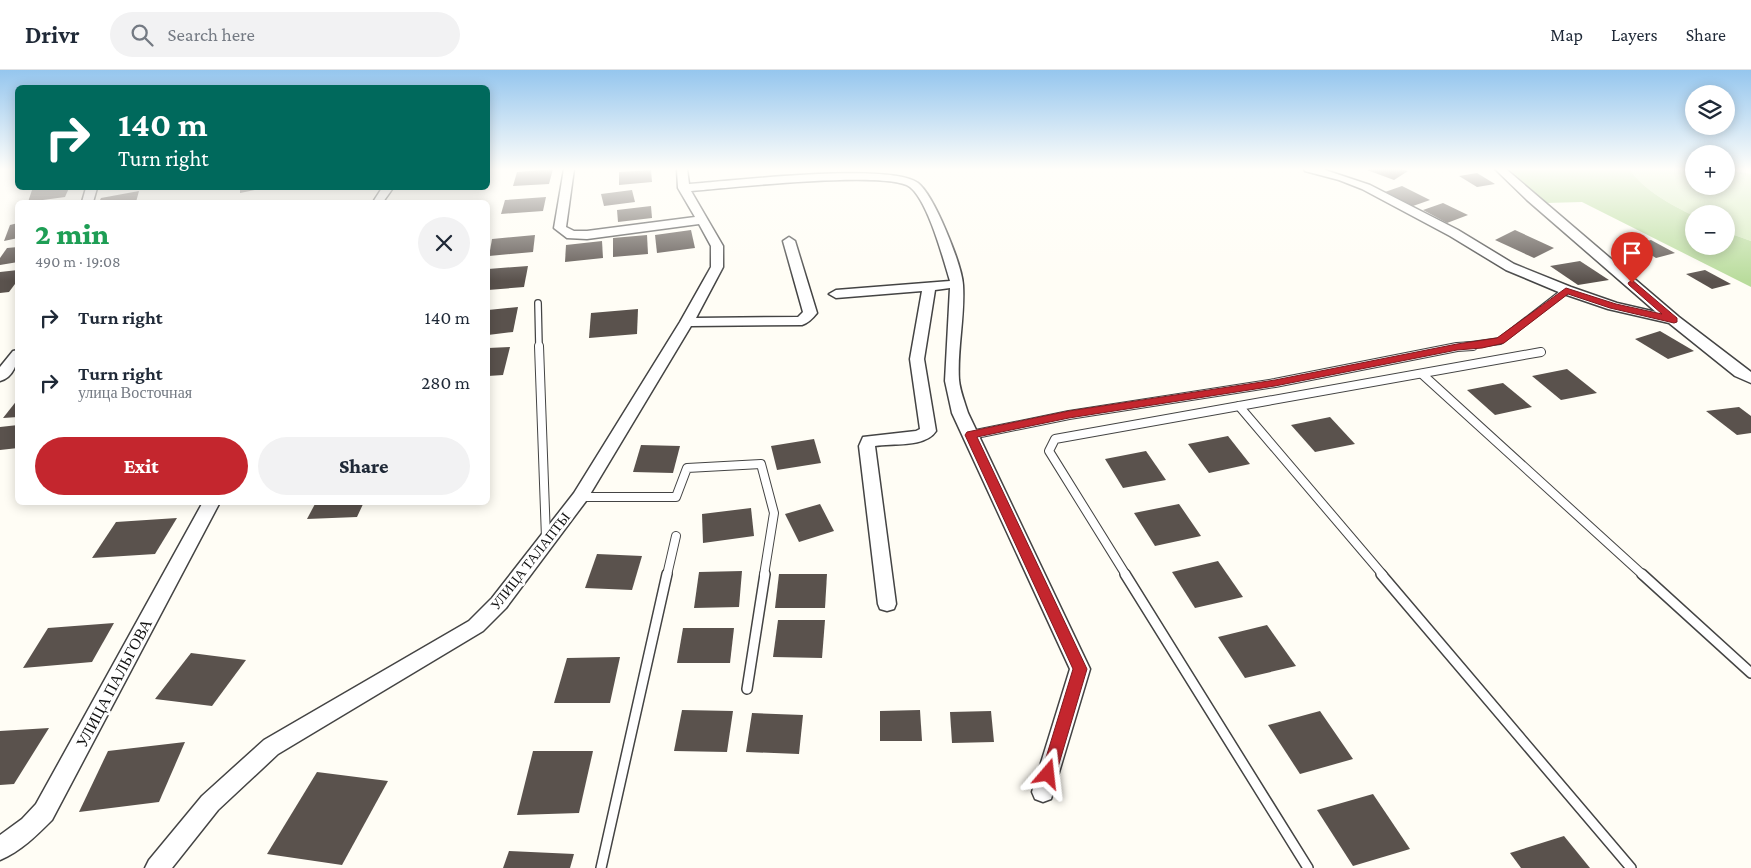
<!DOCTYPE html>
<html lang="en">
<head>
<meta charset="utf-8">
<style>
  body { margin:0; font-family:"Crimson Pro",serif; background:#f2f2f3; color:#1f2937; height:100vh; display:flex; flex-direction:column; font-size:19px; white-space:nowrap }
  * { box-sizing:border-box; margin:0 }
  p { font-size:16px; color:#747a83 }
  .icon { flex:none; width:28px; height:28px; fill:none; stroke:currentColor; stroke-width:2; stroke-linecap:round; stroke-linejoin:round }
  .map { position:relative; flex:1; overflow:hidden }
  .sheet { position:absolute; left:15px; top:130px; width:475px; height:305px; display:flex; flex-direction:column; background:#fff; border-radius:8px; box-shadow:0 2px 12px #0003 }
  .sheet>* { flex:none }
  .guide { position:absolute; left:15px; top:15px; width:475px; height:105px; border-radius:8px; box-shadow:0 2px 12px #0003; background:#00695c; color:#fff; overflow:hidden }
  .buttons { position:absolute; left:1685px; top:15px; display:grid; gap:10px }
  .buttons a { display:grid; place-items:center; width:50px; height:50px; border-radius:50%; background:#fff; box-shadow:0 2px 12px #0003; font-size:25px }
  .pin { position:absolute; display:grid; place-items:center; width:42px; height:42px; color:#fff; margin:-51px -21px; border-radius:50% 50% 50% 0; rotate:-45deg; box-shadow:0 0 5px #0007 }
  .pin .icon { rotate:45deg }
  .me { position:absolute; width:55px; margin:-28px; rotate:17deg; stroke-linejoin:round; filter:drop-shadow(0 0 4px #0008) }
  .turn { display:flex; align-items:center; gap:18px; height:105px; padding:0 20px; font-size:22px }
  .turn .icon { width:65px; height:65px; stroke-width:2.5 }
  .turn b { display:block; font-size:35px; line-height:42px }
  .round { display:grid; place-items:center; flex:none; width:52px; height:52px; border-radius:26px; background:#f2f2f3 }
  .overview { display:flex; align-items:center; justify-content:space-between; height:85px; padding:0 20px }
  h1 { font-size:30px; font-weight:800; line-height:38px; color:#1e9e55 }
  .cta { display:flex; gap:10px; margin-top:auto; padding:10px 20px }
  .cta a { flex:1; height:58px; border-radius:30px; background:#c4262e; color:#fff; font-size:20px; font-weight:800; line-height:58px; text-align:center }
  .cta a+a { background:#f2f2f3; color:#1f2937 }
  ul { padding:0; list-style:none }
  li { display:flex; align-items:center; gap:15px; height:65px; padding:0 20px }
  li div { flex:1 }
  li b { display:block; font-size:19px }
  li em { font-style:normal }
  header { display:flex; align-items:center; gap:30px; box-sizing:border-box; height:70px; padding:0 25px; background:#fff; border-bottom:1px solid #e0e1e3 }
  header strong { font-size:24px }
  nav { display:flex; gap:28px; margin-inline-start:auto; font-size:18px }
  .search { width:350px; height:45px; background:#f2f2f3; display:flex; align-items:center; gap:12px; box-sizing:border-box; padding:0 18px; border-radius:28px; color:#747a83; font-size:19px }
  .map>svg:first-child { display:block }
  .green { fill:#d5ebbd }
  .forest { fill:#b9dc9c }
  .building { fill:#5a524d }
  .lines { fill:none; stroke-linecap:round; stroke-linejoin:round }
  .lane-far2-casing { stroke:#444; stroke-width:8 }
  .lane-far1-casing { stroke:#444; stroke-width:10 }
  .lane-casing { stroke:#444; stroke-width:12 }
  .street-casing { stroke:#444; stroke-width:3 }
  .lane-far2 { stroke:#fff; stroke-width:5.5 }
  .lane-far1 { stroke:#fff; stroke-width:8 }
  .lane { stroke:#fff; stroke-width:9 }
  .street { fill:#fff; fill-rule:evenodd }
  .route { fill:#c4262e; stroke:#7f191e }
  .labels { text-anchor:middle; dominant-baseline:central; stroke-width:5; stroke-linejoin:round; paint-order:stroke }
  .street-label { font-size:14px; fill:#111; stroke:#fff }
  .near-street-label { font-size:16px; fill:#111; stroke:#fff }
</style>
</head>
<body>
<header>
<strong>Drivr</strong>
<div class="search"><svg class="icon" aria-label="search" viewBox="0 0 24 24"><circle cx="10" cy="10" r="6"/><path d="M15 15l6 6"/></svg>Search here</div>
<nav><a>Map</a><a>Layers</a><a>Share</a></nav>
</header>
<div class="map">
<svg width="1751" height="798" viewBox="0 0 1751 798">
  <rect width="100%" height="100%" fill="#fffdf5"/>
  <path class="green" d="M1629,99H1694V116H1726V102H1740L1751,104V171L1726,162V144H1694V146C1670,134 1645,121 1629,99Z"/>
  <path class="forest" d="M1509,99H1629C1645,121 1670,134 1694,146V176H1726V162L1751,171V217L1582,132L1545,133Z"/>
  <g class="building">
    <polygon points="553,99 549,114 513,116 517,102"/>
    <polygon points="1369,99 1402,99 1408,101 1394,110 1367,100"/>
    <polygon points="651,100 652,112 619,115 619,102"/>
    <polygon points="1477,103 1495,114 1477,117 1459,106"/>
    <polygon points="1402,116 1430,130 1413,136 1385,122"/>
    <polygon points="49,118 69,118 65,127 28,132 32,120"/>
    <polygon points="240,118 264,118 240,123"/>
    <polygon points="632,120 635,132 604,136 601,124"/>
    <polygon points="139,121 136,132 99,132 101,128"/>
    <polygon points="546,127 543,141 501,144 505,130"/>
    <polygon points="1443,133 1468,145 1447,153 1423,140"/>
    <polygon points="651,136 652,148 618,152 617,140"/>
    <polygon points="18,153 18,168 4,171 10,155"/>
    <polygon points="691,160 695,178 657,183 655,165"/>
    <polygon points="1515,160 1554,178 1534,188 1495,170"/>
    <polygon points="535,165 533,182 489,186 492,169"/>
    <polygon points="647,165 648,184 613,187 613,168"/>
    <polygon points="1651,170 1675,183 1656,188 1633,174"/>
    <polygon points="602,171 603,188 565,192 566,175"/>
    <polygon points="18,177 18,192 0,195 0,188 7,178"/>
    <polygon points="1580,191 1609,210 1578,215 1550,196"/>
    <polygon points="528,196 524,217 488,220 488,199"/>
    <polygon points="18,200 18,210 9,222 0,223 0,202"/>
    <polygon points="1705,200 1731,214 1712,219 1686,204"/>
    <polygon points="518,237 513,262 488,265 488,240"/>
    <polygon points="638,239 637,264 589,268 591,243"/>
    <polygon points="1660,261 1694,281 1668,289 1635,269"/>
    <polygon points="510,277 503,305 488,306 488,278"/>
    <polygon points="1567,299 1597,323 1561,330 1532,306"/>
    <polygon points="1503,313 1532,337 1495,345 1467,320"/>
    <polygon points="18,329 18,347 3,348"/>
    <polygon points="1739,337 1751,346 1751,363 1737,365 1706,341"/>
    <polygon points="1330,347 1355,374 1315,382 1291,355"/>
    <polygon points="18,355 18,378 0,380 0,357"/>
    <polygon points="1228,366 1250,394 1209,403 1188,374"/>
    <polygon points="814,369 821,393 777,400 771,376"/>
    <polygon points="641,375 680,376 673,403 633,402"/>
    <polygon points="1146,381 1166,410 1123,418 1105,389"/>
    <polygon points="316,432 364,432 357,447 307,449"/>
    <polygon points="820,434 834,461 799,472 785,444"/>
    <polygon points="1179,434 1201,466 1155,476 1134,443"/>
    <polygon points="751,438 754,466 703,473 702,444"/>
    <polygon points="177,448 155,484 92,488 116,452"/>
    <polygon points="597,484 642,486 632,520 585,518"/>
    <polygon points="1218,491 1243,527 1195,538 1172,502"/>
    <polygon points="742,501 739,537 694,538 699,502"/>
    <polygon points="779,504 827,504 825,538 775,538"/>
    <polygon points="778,550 825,550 822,588 773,587"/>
    <polygon points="114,553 92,592 23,598 48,558"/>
    <polygon points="1267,555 1296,596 1245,608 1218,567"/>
    <polygon points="683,558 734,558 730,593 677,593"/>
    <polygon points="191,583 246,590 212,636 155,629"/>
    <polygon points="620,587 610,633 554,633 567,588"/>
    <polygon points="682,640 733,641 727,682 674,681"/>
    <polygon points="920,640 922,671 880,671 880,641"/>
    <polygon points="991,641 994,672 952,673 950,642"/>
    <polygon points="1320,641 1353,689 1300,704 1268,655"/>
    <polygon points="752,643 803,645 799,684 746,682"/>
    <polygon points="49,658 14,714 0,715 0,661"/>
    <polygon points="185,672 159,732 79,742 108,681"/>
    <polygon points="533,681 593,681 579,743 517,745"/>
    <polygon points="317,702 388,711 342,795 267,784"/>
    <polygon points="1373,724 1410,779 1353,796 1317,740"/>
    <polygon points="1564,766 1590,798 1521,798 1510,783"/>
    <polygon points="509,781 574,784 570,798 503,798"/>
  </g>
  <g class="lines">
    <defs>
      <g id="lane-far2">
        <polyline points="538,233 539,277"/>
        <polyline points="1457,277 1500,271 1566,220"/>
      </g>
      <g id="lane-far1">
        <polyline points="539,276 546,468"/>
        <polyline points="1422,304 1643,505"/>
        <polyline points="1239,336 1383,505"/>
        <polyline points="971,365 1069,345 1275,313 1457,277 1473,276"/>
        <polyline points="580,427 676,427 687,398 761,394 774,443 764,505"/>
        <polyline points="667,505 676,466"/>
        <polyline points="1126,505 1049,381 1055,369 1541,282"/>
      </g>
      <g id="lane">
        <polyline points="1125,504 1308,798"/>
        <polyline points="1381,504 1631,798"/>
        <polyline points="1642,504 1751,603"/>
        <polyline points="747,619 765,504"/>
        <polyline points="601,798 667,504"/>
      </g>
      <g id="street">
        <path d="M564,99H574L566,157L574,161H587L695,147L678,118L677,99H687L689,114C730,111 891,92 918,113C934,125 962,195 963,215C965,247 957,279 959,310C960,321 965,333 968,343L1090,599L1051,729L1043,732L1035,729L1032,722L1070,599L952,343L945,311L950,218L935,220L924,289L936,361C925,378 892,373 875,376L896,534L894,539L887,541L880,539L878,534L859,376L863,367L916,361L920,359L910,289L922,221L836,228L829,224L836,220L950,211C943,188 928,131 910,117C887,100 728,118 691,121L723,176V197L696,248L798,247L803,242L783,171L789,167L795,171L817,243C813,248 808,253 802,255L691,256L586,431L506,538L483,561L278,684L218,740L172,798H145L149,790L202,726L264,670L469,551L492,528L574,423L680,252L711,197V176L699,154L587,169L567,168L554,158Z"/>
        <polygon points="1304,99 1322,99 1370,115 1458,160 1514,194 1571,217 1617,233 1656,242 1527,130 1495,99 1506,99 1679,247 1751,302 1751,313 1735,306 1669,253 1608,239 1561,223 1506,200 1450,166 1362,119 1339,110 1305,101"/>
        <polygon points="86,118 97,118 93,132 82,132"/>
        <polygon points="382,118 393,118 383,132 373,132"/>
        <path d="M18,280C18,292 14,307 0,311V297L13,281Z"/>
        <path d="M203,432H220L52,750C37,765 20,782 0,790V765L22,749L36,734Z"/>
      </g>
    </defs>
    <use href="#lane-far2" class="lane-far2-casing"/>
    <use href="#lane-far1" class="lane-far1-casing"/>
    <use href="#lane" class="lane-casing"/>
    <use href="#street" class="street-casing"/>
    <use href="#lane-far2" class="lane-far2"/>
    <use href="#lane-far1" class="lane-far1"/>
    <use href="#lane" class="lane"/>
    <use href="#street" class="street"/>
  </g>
  <linearGradient id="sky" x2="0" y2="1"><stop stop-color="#95c6ee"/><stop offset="0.47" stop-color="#fffefa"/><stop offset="1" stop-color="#fffefa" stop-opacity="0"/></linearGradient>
  <rect width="1751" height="211" fill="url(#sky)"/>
  <polygon class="route" points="1632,210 1677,248 1677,252 1674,253 1610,238 1568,224 1504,273 1482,278 1457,280 1275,316 1069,348 977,367 1087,599 1056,704 1054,709 1048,711 1043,709 1041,704 1073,599 965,365 967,362 1069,341 1275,310 1457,274 1497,268 1566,218 1616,234 1662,244 1629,215 1628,213"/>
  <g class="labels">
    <g class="street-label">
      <text transform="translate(530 491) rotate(-52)">УЛИЦА ТАЛАПТЫ</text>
    </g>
    <g class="near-street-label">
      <text transform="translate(114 613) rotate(-62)">УЛИЦА ПАЛЬГОВА</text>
    </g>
  </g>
</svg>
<div class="buttons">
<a><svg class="icon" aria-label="layers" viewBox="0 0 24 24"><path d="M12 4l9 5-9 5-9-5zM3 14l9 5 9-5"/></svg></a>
<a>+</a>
<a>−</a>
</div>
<div class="pin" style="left:1632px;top:213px;background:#d93025"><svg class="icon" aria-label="arrive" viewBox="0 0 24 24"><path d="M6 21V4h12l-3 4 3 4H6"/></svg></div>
<svg class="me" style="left:1048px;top:704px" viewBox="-20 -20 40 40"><path d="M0-17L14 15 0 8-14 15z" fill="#c4262e" stroke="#fff" stroke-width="4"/></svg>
<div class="guide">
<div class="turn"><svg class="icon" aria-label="right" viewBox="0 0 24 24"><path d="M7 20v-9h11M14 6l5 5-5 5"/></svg><div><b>140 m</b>Turn right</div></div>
</div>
<section class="sheet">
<div class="overview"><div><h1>2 min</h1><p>490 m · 19:08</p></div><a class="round"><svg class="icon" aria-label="close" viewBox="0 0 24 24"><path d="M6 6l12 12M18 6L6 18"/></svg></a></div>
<ul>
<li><svg class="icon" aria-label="right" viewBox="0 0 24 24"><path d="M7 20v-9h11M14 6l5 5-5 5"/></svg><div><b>Turn right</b></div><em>140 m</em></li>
<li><svg class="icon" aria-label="right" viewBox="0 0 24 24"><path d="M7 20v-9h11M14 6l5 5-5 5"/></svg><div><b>Turn right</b><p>улица Восточная</p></div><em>280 m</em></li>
</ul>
<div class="cta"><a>Exit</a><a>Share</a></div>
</section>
</div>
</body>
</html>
